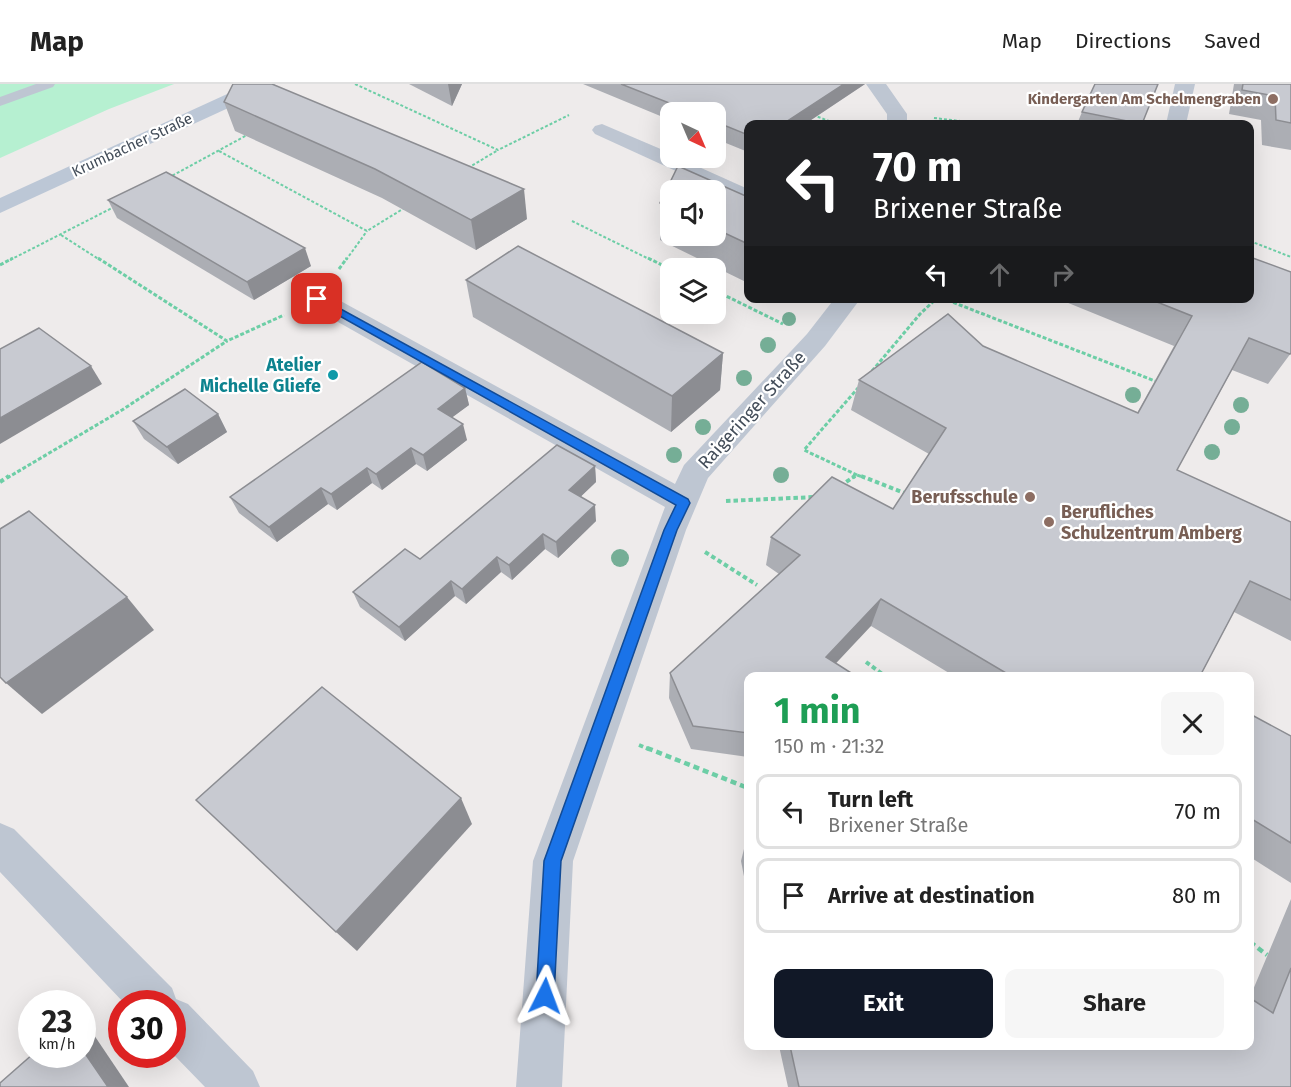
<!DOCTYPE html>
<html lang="en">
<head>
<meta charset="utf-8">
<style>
  body { margin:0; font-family:"Fira Sans",sans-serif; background:#f6f6f6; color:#222; height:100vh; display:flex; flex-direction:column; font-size:22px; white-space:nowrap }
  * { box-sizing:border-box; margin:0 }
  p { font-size:20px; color:#767676 }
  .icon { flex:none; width:33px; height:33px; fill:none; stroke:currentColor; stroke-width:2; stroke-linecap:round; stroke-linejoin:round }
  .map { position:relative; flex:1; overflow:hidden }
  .drawer { position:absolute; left:744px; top:588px; width:510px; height:378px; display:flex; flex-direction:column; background:#fff; border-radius:12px; box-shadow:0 6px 24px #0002 }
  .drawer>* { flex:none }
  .top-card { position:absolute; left:744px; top:36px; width:510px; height:183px; border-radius:12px; box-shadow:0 6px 24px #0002; background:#202124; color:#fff; overflow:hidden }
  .needle { width:39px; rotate:136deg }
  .tools { position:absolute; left:660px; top:18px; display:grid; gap:12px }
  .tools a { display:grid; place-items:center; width:66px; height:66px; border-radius:12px; background:#fff; box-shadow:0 6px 24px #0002; font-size:30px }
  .speed { position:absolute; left:18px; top:906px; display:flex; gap:12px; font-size:30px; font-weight:700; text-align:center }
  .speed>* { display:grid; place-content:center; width:78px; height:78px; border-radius:50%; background:#fff; box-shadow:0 6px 24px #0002; line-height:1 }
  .speed small { font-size:15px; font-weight:400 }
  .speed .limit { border:9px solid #d22; background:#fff; color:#111 }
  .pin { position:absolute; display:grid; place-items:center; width:51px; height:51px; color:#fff; margin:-26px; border-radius:12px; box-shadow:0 3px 9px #0006 }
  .me { position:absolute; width:66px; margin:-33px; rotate:3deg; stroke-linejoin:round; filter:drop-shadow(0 0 4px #0008) }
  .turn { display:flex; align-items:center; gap:21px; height:126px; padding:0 30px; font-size:27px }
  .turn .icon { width:78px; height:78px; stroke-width:2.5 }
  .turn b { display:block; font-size:42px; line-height:51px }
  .lanes { display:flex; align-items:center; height:57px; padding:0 30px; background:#0003; justify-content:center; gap:30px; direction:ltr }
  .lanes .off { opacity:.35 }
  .round { display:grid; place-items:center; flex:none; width:63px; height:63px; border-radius:12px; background:#f6f6f6 }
  .head { display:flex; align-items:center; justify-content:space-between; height:102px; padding:0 30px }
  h1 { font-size:36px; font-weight:700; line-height:45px; color:#1e9e55 }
  .cta { display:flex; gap:12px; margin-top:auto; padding:12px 30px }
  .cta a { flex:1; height:69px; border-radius:12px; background:#111827; color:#fff; font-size:24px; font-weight:700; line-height:69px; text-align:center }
  .cta a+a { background:#f6f6f6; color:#222 }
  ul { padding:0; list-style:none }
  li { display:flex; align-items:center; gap:18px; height:75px; margin:0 12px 9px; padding:0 18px; border:3px solid #e0e0e0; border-radius:12px }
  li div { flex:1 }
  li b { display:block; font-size:22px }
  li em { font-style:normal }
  header { display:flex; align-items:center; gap:36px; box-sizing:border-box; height:84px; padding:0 30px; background:#fff; border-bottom:2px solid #e0e0e0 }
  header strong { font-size:28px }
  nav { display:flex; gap:33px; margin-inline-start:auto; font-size:21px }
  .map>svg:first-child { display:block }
  .green { fill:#b6f0d1 }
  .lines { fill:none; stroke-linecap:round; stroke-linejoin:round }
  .path-far3 { stroke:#6dcea6; stroke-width:2; stroke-dasharray:3 2; stroke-linecap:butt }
  .path-far2 { stroke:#6dcea6; stroke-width:3; stroke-dasharray:4 2; stroke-linecap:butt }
  .path-far1 { stroke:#6dcea6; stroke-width:4; stroke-dasharray:4.5 3; stroke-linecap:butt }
  .path { stroke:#6dcea6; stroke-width:4.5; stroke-dasharray:6 4; stroke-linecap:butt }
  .lane { fill:#bec6d2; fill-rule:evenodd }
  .street { fill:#bec6d2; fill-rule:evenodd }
  .secondary { fill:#bcc7d6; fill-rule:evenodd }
  .tree { fill:#75ae96 }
  .wall { fill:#acaeb4; fill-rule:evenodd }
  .shaded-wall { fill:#8c8d92 }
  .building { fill:#c8cad1; stroke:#8c8d92; stroke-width:1.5 }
  .route { fill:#1a73e8; stroke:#114b97; stroke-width:1.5 }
  .education-dot { fill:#8d6e63; stroke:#fff; stroke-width:2 }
  .culture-dot { fill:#0f9aa8; stroke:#fff; stroke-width:2 }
  .labels { text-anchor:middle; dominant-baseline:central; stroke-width:4.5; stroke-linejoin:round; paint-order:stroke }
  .far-education-label { font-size:15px; font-weight:bold; fill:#785e54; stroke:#fff; text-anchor:end }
  .far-street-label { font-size:15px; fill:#434d59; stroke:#fff }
  .culture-label { font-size:18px; font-weight:bold; fill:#0d838f; stroke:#fff; text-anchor:end }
  .street-label { font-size:18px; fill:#434d59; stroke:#fff }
  .education-label { font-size:18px; font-weight:bold; fill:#785e54; stroke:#fff; text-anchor:end }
</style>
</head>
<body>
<header>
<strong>Map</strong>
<nav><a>Map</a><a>Directions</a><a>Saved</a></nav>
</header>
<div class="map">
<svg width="1291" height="1003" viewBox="0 0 1291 1003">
  <rect width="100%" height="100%" fill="#eeebeb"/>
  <polygon class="green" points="0,0 174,0 109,25 0,74"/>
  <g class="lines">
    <g class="path-far3">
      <polyline points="355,0 498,66 569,31"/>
      <polyline points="813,31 837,40"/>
      <polyline points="934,34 986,40"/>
      <polyline points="219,67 367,147 406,123"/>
      <polyline points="468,84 498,66"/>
      <polyline points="168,94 249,50"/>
      <polyline points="572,137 651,176"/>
      <polyline points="61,151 100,176"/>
      <polyline points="1250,157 1291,173"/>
      <polyline points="10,176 114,123"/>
      <polyline points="346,176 367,147"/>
    </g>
    <g class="path-far2">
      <polyline points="98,174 227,257 284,231"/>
      <polyline points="648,174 670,185"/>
      <polyline points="0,181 13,174"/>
      <polyline points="339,185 347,174"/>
      <polyline points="716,207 783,240"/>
      <polyline points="942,214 1155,297"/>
      <polyline points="872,287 920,230 937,214"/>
      <polyline points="857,391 804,366 858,304"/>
      <polyline points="7,394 122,326 227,257"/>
      <polyline points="852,394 857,391 865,394"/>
    </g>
    <g class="path-far1">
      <polyline points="861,392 907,410"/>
      <polyline points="0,398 9,392"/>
      <polyline points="840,402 855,392"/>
      <polyline points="726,417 815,413"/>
      <polyline points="705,468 757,501"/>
      <polyline points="866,578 885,592"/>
      <polyline points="639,661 651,666"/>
    </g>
    <g class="path">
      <polyline points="647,664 748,704"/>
      <polyline points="1250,858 1267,871"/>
    </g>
    <polygon class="lane" points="36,0 55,0 53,3 0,22 0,13"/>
    <g class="street">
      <polygon points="866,0 886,0 907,30 907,40 887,40 887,30"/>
      <polygon points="1175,0 1195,0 1186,40 1166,40"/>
      <polygon points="602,40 670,69 670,74 679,74 748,105 748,120 595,50 592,46 595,42"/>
      <polygon points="317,207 326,209 675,400 684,381 807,250 835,214 861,214 825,262 708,394 686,446 573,777 562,1003 516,1003 533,777 665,423 308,221 304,215 308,209"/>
      <polygon points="0,739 14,745 172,904 176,915 188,920 253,987 260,1003 205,1003 172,969 172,920 125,920 0,788"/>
    </g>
    <polygon class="secondary" points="249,0 275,0 272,4 0,129 0,114"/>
  </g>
  <g class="tree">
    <circle cx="789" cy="235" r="7"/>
    <circle cx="768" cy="261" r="8"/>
    <circle cx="744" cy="294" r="8"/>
    <circle cx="1133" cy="311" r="8"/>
    <circle cx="1241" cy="321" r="8"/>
    <circle cx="703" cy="343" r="8"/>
    <circle cx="1232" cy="343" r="8"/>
    <circle cx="1212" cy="368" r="8"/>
    <circle cx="674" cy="371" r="8"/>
    <circle cx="781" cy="391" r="8"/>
    <circle cx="620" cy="474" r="9"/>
  </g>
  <g class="wall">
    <polygon points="409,0 462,0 452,22"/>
    <polygon points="583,0 865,0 805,40 748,40 748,68 716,55 716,28 670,28 670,36"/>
    <polygon points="1234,0 1291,0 1291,66 1262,61 1261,36 1229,30"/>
    <polygon points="224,18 527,135 476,166 382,114 235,47"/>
    <polygon points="1082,28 1142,40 1077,40"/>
    <path d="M678,82L748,113V199L660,156V119ZM670,106H716V152H670Z"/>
    <polygon points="108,116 311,182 254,216 117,134"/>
    <polygon points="466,196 723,269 720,306 671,348 473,233"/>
    <polygon points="1056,214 1250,214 1291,269 1268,300 1232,286 1177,386 1291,438 1291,557 1234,528 1200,592 954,592 871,542 748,592 748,673 691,665 669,614 670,589 779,490 766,481 771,453 893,425 929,370 851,326 859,296 983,262 1137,329 1174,262"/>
    <polygon points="465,304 469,321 452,333 467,356 427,387 416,380 382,406 372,399 337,426 328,420 277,458 239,429 230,413"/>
    <polygon points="218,330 227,348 178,380 144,355 133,337"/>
    <polygon points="595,382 596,398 581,412 596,437 558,474 545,465 512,496 501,488 466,520 455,512 405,557 360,523 353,508 420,475"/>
    <polygon points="1250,630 1291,652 1291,799 1250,773"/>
    <polygon points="748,754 748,813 741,777 746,757"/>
    <polygon points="1291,815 1291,1003 788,1003 779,962 1250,962 1250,913"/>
  </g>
  <g class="shaded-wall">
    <polygon points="448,0 462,0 452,22"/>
    <polygon points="844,0 865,0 805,40 783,40"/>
    <polygon points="524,105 527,135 476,166 471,136"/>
    <polygon points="305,164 311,182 254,216 247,198"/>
    <polygon points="723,269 720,306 671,348 672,312"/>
    <polygon points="91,282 102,300 0,360 0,334"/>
    <polygon points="465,304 469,321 442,341 438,325"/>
    <polygon points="218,330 227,348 178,380 167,363"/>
    <polygon points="463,340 467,356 427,387 423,371"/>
    <polygon points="411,364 416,380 382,406 376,390"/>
    <polygon points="595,382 596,398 571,422 569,406"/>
    <polygon points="367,384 372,399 337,426 331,410"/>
    <polygon points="321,404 328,420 277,458 269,443"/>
    <polygon points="595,421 596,437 558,474 556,458"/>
    <polygon points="543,450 545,465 512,496 509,481"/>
    <polygon points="497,473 501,488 466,520 462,505"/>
    <polygon points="451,497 455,512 405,557 399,543"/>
    <polygon points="127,513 154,546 42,630 6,599"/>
    <polygon points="881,515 871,542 824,592 826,573"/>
    <polygon points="461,714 472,740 357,867 336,848"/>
    <polygon points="82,947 94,951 129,1003 108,1003 82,965"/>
  </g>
  <g class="building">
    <polygon points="233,0 272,0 524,105 471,136 375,85 224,18"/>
    <polygon points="621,0 844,0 783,40 748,40 748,51 716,38 716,28 692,28"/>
    <polygon points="1095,0 1158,0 1142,40 1082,28"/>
    <polygon points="1243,0 1291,0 1291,39 1276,36 1275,12 1242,6"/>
    <polygon points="678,82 748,113 748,160 716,145 716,106 670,106 670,124 660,119"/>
    <polygon points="166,88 305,164 247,198 108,116"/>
    <polygon points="518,162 723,269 672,312 466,196"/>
    <polygon points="1250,173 1291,188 1291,269 1290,270 1249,254 1177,386 1291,438 1291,516 1250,497 1200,592 1011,592 881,515 826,573 856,592 748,592 748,649 693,642 670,589 800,471 771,453 832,393 893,425 946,344 859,296 948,230 983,262 1138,329 1192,232 1147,214 1250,214"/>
    <polygon points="39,244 91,282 0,334 0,265"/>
    <polygon points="422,278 465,304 438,325 463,340 423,371 411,364 376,390 367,384 331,410 321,404 269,443 230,413"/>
    <polygon points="185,305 218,330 167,363 133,337"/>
    <polygon points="557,361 595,382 569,406 595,421 556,458 543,450 509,481 497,473 462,505 451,497 399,543 353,508 405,465 420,475"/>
    <polygon points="29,427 127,513 6,599 0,593 0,445"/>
    <polygon points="322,603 461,714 336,848 196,716"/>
    <polygon points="1250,630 1291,652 1291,759 1250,734"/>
    <polygon points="748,754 748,768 746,757"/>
    <polygon points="1291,884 1291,1003 799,1003 790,962 1250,962 1250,914 1273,929"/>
    <polygon points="82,965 108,1003 0,1003 0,999 33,970 82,970"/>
  </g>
  <polygon class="route" points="317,212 688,415 690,419 677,446 561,777 554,912 551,919 545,922 538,919 536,912 544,777 664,446 676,421 313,217 313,213"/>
  <g class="education-dot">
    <circle cx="1273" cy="15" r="6"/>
    <circle cx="1030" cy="413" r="6"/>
    <circle cx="1049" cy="438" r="6"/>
  </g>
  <circle class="culture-dot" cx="333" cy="291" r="6"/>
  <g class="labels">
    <g class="far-education-label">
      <text x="1261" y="15">Kindergarten Am Schelmengraben</text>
    </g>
    <g class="far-street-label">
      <text transform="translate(132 61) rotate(-25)">Krumbacher Straße</text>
    </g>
    <g class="culture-label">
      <text x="321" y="281">Atelier<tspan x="321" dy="21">Michelle Gliefe</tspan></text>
    </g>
    <g class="street-label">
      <text transform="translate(752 326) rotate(-48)">Raigeringer Straße</text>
    </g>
    <g class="education-label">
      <text x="1018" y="413">Berufsschule</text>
      <text x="1061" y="428" text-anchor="start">Berufliches<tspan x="1061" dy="21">Schulzentrum Amberg</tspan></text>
    </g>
  </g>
</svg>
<div class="tools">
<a><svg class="needle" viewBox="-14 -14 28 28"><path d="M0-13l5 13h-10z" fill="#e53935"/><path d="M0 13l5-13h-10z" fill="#767676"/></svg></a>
<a><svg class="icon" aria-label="sound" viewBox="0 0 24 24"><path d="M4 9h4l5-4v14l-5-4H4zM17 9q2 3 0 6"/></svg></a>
<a><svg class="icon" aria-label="layers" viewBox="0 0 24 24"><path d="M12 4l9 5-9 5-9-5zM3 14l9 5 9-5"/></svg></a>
</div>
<div class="speed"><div>23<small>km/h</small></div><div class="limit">30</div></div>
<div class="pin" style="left:317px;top:215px;background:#d93025"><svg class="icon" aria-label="arrive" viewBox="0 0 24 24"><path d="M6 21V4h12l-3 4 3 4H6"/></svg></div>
<svg class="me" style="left:545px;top:912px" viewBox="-20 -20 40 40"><path d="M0-17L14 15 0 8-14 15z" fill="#1a73e8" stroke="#fff" stroke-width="4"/></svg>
<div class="top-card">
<div class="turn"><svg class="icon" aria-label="left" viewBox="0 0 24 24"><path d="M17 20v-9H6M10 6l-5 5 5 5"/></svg><div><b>70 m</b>Brixener Straße</div></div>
<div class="lanes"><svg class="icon" aria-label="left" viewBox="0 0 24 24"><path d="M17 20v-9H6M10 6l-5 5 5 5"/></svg><svg class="icon off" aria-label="ahead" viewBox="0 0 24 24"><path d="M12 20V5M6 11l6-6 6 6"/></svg><svg class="icon off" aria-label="right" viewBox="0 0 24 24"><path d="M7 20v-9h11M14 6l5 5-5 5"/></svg></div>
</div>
<section class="drawer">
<div class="head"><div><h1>1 min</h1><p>150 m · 21:32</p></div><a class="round"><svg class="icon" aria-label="close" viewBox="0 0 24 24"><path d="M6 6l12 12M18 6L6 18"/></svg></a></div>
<ul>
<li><svg class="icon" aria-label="left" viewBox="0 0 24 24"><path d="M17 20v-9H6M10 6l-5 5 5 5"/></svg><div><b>Turn left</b><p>Brixener Straße</p></div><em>70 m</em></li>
<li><svg class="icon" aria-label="arrive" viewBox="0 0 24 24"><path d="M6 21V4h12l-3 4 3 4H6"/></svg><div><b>Arrive at destination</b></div><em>80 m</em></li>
</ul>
<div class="cta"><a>Exit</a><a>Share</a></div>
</section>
</div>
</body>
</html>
